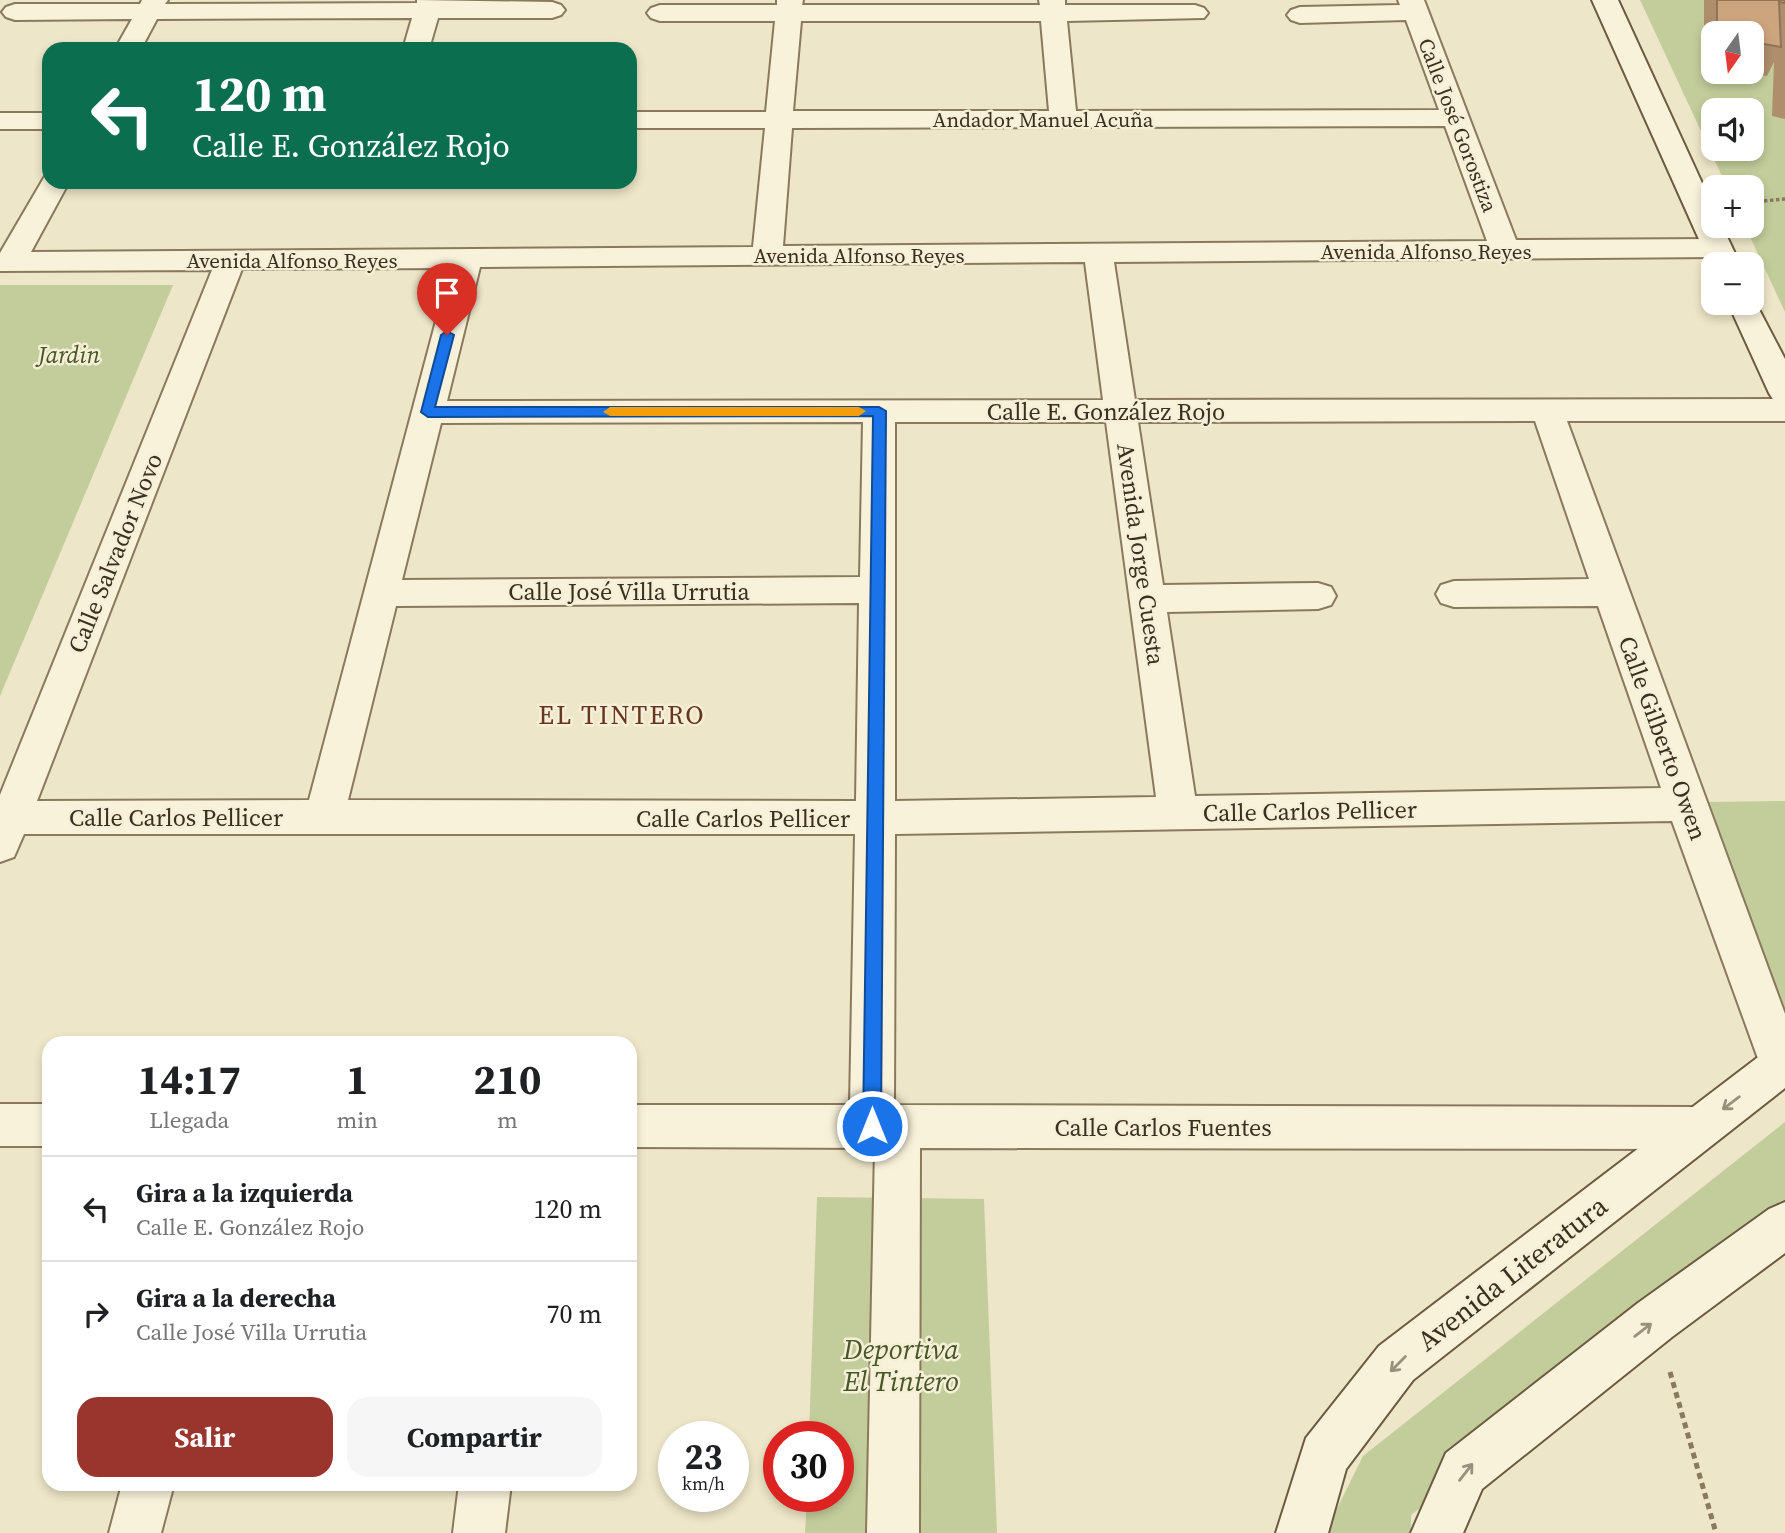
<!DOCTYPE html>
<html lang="es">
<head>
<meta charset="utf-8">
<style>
  body { margin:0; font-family:"Source Serif 4",serif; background:#f6f6f6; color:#202124; height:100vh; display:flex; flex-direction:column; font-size:26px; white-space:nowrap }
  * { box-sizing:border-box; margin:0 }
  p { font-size:23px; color:#757577 }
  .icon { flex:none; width:38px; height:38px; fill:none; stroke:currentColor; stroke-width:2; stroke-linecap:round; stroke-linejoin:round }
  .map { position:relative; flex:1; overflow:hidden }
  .side { position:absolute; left:42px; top:1036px; width:595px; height:455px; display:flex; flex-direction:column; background:#fff; border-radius:21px; box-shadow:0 4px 10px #0003 }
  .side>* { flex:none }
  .top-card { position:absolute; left:42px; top:42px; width:595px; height:147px; border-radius:21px; box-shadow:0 4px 10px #0003; background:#0b6e4f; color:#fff; overflow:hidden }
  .needle { width:46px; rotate:194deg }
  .buttons { position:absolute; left:1701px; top:21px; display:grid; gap:14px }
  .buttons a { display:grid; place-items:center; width:63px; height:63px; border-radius:14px; background:#fff; box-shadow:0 4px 10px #0003; font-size:35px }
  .speed { position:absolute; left:658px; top:1421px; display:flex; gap:14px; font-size:35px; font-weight:700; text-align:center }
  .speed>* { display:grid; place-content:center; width:91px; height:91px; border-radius:50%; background:#fff; box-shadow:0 4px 10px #0003; line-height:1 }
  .speed small { font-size:18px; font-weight:400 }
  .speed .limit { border:10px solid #d22; background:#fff; color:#111 }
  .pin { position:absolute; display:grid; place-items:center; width:60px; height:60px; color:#fff; margin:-72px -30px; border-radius:50% 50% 50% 0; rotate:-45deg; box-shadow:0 0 7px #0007 }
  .pin .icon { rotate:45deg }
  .me { position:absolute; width:77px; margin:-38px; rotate:0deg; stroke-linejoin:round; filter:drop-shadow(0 0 5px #0008) }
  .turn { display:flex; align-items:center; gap:24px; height:147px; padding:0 35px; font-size:32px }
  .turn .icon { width:91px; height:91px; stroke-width:2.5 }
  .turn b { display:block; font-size:49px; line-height:60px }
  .eta { display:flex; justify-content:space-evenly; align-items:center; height:119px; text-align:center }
  .eta b { font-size:42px; font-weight:700; line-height:49px }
  .cta { display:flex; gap:14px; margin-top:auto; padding:14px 35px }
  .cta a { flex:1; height:80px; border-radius:21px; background:#99352d; color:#fff; font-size:28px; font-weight:700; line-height:80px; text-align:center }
  .cta a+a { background:#f6f6f6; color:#202124 }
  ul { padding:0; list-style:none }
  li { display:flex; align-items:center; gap:21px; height:105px; padding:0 35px; border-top:2px solid #e0e0e0 }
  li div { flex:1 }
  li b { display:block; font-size:26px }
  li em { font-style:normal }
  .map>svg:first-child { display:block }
  .green { fill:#c3cd9b; fill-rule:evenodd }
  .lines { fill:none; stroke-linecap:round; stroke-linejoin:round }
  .street-casing { stroke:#8a795d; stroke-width:4 }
  .secondary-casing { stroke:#6c5a40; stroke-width:4 }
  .path-far1 { stroke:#8a795d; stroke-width:3.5; stroke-dasharray:3.5 2.5; stroke-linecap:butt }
  .path { stroke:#8a795d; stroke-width:5; stroke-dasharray:6 4.5; stroke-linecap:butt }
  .street { fill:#f9f2db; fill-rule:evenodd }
  .secondary { fill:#f9f2db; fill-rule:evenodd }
  .wall { fill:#af8e6c }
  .building { fill:#cca57e; stroke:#8f7458; stroke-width:2 }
  .oneway { stroke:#9a907e }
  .route { fill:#1a73e8; stroke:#114b97; stroke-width:2 }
  .slow { fill:#f59e0b }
  .labels { text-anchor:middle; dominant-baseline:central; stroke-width:5; stroke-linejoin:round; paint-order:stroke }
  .far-street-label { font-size:21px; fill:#3b2f20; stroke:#f6efd7 }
  .park-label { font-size:24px; font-style:italic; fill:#475727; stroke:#f6efd7 }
  .street-label { font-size:24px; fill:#3b2f20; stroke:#f6efd7 }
  .neighbourhood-label { font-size:26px; letter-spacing:2px; fill:#673520; stroke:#f6efd7 }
  .near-street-label { font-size:28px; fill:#3b2f20; stroke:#f6efd7 }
  .near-park-label { font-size:28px; font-style:italic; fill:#475727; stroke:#f6efd7 }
</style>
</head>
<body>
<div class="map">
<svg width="1785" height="1533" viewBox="0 0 1785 1533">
  <rect width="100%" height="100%" fill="#eee6c8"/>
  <g class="green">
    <path d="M1640,0H1785V312L1745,226H1752V187H1727ZM1713,33H1752V72H1713ZM1713,110H1752V149H1713Z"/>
    <polygon points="0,285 173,285 0,696"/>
    <polygon points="1785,801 1785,1015 1707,802"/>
    <polygon points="1785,1122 1785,1230 1411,1515 1411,1533 1325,1533 1363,1456"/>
    <polygon points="817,1197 984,1199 997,1533 805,1533 807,1496 838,1496 838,1437 809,1437"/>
  </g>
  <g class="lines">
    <defs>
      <g id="street">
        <polygon points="142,0 168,0 165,4 417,3 417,0 552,2 561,5 565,10 561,15 552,18 438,18 429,49 403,49 412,18 157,19 141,49 115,49 132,19 15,20 6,17 2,12 6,7 15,4 140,4"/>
        <path d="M777,0H803L802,5H1040L1039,0H1065V5H1195L1204,8L1208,13L1204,18L1067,21L1076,111L1439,110L1406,20L1300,23L1291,20L1287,15L1291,10L1300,7L1400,5L1398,0H1424L1516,240L1717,239L1727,242L1732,248L1727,254L1717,257L1114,262L1135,400L1785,399V421H1567L1785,1014V1083L1767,1078L1760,1064L1672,821L895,834L894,1105L1697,1107L1713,1113L1719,1128L1713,1143L1697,1149L920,1148L919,1533H867L875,1148L630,1147V1105H850L855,834H24L14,857L0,862V795L212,270L0,271V253L45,176L49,175V182H69L31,252L753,247L765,128H630V112H766L775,21H660L651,18L647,13L651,8L660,5H777ZM801,21H1041L1049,111H793ZM1445,126L1487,241L783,246L792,128ZM1085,262L1103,400L447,401L480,267ZM450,268L309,800L37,801L242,269ZM1535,421L1589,579L1454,581L1441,585L1436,594L1441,603L1454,607L1598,606L1661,788L1195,796L1167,612L1318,609L1331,605L1336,596L1331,587L1318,583L1163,585L1138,422ZM863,422L860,577L402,580L441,423ZM895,422H1106L1156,797L895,801ZM859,603L856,801L348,800L396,606Z"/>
        <rect x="0" y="113" width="49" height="16"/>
        <rect x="0" y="1104" width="49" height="42"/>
        <polygon points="122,1484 174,1484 161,1533 109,1533"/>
        <polygon points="459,1484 511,1484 505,1533 453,1533"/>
      </g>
      <g id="secondary">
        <polygon points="1592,0 1618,0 1713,207 1713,226 1722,226 1740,264 1713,264 1713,269 1710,264"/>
        <polygon points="1752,296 1785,359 1785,404 1774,401 1769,393 1728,303 1752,303"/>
        <polygon points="1785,1042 1785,1088 1413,1380 1346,1469 1328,1533 1276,1533 1306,1438 1379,1346 1770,1048"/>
        <polygon points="1785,1202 1785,1253 1672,1337 1482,1489 1463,1533 1411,1533 1446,1453 1638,1303 1769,1209"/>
      </g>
    </defs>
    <use href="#street" class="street-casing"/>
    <use href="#secondary" class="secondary-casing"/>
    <polyline class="path-far1" points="1752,202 1785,199"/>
    <polyline class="path" points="1670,1372 1716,1533"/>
    <use href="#street" class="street"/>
    <use href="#secondary" class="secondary"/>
  </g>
  <polygon class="wall" points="1704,0 1785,0 1785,119 1772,116 1774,62 1767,76 1741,72 1752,72 1752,33 1713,33 1713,67 1704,66"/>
  <polygon class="building" points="1717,0 1785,0 1785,3 1779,2 1781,47 1752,42 1752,33 1717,33"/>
  <defs><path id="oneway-shaft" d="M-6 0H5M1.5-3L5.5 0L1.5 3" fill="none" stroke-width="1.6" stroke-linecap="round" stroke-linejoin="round" transform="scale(1.75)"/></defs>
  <g class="oneway">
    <use href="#oneway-shaft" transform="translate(1731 1103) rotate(143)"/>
    <use href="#oneway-shaft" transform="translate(1643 1330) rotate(-38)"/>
    <use href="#oneway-shaft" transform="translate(1398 1364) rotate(135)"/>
    <use href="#oneway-shaft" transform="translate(1466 1472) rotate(-52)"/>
  </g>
  <polygon class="route" points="447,331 454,335 435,407 879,407 886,411 881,1126 879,1133 872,1135 866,1133 863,1126 873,416 428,417 421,412 441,335"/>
  <polygon class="slow" points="610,407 859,407 866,411 859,416 610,416 603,412"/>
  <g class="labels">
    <g class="far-street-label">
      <text x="1043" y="119">Andador Manuel Acuña</text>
      <text transform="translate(1458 125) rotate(69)">Calle José Gorostiza</text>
      <text x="1426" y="251">Avenida Alfonso Reyes</text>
      <text x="859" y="255">Avenida Alfonso Reyes</text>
      <text x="292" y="260">Avenida Alfonso Reyes</text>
    </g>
    <g class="park-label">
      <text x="69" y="354">Jardin</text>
    </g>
    <g class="street-label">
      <text x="1106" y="411">Calle E. González Rojo</text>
      <text transform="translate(115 553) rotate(-68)">Calle Salvador Novo</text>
      <text transform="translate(1141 554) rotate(82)">Avenida Jorge Cuesta</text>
      <text x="629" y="591">Calle José Villa Urrutia</text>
      <text transform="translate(1663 738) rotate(70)">Calle Gilberto Owen</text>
      <text transform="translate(1310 811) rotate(-1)">Calle Carlos Pellicer</text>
      <text x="176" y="817">Calle Carlos Pellicer</text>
      <text x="743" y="818">Calle Carlos Pellicer</text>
      <text x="1163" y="1127">Calle Carlos Fuentes</text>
    </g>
    <g class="neighbourhood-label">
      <text x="622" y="715">EL TINTERO</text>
    </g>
    <g class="near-street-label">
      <text transform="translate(1512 1273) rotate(-38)">Avenida Literatura</text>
    </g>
    <g class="near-park-label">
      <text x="901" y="1349">Deportiva<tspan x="901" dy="32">El Tintero</tspan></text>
    </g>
  </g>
</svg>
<div class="buttons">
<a><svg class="needle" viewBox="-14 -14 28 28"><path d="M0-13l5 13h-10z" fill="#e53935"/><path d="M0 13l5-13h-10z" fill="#757577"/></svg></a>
<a><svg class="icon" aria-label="sound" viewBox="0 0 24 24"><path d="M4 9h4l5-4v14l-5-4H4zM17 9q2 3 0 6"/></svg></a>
<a>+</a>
<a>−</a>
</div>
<div class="speed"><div>23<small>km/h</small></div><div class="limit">30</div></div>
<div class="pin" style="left:447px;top:335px;background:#d93025"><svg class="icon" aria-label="arrive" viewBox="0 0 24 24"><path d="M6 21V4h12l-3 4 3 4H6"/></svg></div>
<svg class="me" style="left:872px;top:1126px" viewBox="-20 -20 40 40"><circle r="17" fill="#1a73e8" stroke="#fff" stroke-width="3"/><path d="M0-11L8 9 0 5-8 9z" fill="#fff"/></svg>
<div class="top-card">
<div class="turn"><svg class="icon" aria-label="left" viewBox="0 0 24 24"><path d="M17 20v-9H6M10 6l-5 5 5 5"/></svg><div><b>120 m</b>Calle E. González Rojo</div></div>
</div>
<section class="side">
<div class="eta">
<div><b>14:17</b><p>Llegada</p></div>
<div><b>1</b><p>min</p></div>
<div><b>210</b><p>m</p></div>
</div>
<ul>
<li><svg class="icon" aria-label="left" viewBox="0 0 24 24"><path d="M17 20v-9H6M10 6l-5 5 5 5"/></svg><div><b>Gira a la izquierda</b><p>Calle E. González Rojo</p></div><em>120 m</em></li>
<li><svg class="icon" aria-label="right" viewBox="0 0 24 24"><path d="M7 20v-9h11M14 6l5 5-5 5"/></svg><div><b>Gira a la derecha</b><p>Calle José Villa Urrutia</p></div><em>70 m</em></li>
</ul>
<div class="cta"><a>Salir</a><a>Compartir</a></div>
</section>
</div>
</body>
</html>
